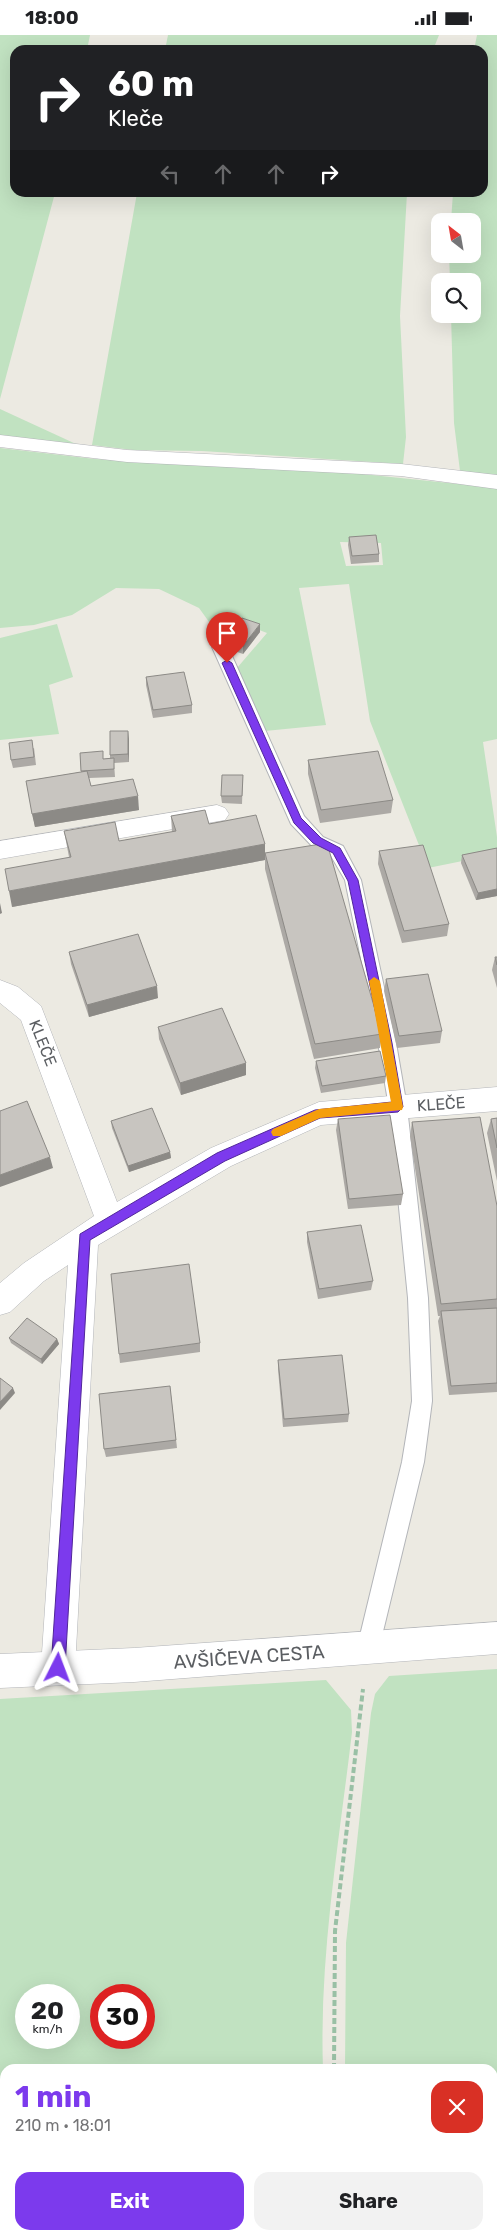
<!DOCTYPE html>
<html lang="en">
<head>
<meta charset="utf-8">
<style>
  body { margin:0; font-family:Rubik,sans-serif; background:#f2f2f2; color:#202124; height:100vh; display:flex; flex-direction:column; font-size:19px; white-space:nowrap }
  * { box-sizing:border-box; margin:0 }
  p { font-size:16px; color:#757577 }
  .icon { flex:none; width:28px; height:28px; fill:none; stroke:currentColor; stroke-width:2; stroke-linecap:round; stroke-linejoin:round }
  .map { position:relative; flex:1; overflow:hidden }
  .sheet { position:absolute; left:0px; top:2029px; width:498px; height:176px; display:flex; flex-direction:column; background:#fff; border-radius:15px 15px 0 0; box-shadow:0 5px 20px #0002 }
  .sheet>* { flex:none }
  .guide { position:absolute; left:10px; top:10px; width:478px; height:152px; border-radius:15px; box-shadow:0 5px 20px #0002; background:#202124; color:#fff; overflow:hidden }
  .needle { width:32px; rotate:329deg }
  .tools { position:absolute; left:431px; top:178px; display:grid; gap:10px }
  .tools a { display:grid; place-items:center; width:50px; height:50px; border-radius:10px; background:#fff; box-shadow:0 5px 20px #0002; font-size:25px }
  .speed { position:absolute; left:15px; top:1949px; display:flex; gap:10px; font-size:25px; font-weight:700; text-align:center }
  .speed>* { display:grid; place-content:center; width:65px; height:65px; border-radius:50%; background:#fff; box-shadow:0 5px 20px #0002; line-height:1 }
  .speed small { font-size:12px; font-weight:400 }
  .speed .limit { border:8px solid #d22; background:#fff; color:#111 }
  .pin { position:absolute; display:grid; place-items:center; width:42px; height:42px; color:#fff; margin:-51px -21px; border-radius:50% 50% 50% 0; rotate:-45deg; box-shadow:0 0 5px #0007 }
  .pin .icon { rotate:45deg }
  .me { position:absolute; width:55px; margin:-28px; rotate:3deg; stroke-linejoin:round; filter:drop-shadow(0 0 4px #0008) }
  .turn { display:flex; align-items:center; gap:18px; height:105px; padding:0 15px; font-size:22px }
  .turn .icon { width:65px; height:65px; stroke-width:2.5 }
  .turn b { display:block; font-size:35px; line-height:42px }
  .lanes { display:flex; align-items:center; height:48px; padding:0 15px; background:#0003; justify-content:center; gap:25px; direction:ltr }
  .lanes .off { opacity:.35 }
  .round { display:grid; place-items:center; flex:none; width:52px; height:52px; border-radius:15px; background:#f2f2f2 }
  .headline { display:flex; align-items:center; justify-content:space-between; height:85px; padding:0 15px }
  h1 { font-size:30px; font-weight:700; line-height:38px; color:#7c3aed }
  .primary-button { display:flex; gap:10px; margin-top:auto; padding:10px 15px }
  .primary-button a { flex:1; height:58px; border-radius:15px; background:#7c3aed; color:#fff; font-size:20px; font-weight:700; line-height:58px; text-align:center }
  .primary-button a+a { background:#f2f2f2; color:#202124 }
  .status { display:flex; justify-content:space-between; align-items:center; height:35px; padding:0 25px; background:#fff; direction:ltr }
  .status svg { height:14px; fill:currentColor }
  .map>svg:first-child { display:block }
  .green { fill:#c1e2c1; fill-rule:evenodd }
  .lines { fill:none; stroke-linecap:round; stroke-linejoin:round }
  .service-casing { stroke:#b3b5b9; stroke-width:2 }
  .minor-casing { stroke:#b3b5b9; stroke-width:1 }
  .tertiary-casing { stroke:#b3b5b9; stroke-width:1 }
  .path { stroke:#99c0a5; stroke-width:4; stroke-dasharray:6 3; stroke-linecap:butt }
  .service { fill:#fff; fill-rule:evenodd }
  .minor { fill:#fff; fill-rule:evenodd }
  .tertiary { fill:#fff; fill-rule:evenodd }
  .wall { fill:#aca9a5 }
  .shaded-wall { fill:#8c8a86 }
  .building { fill:#c8c5c0; stroke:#8c8a86 }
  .route { fill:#7c3aed; stroke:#51269a }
  .slow { fill:#f59e0b }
  .labels { text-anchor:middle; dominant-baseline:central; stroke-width:4; stroke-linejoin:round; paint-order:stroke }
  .street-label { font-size:16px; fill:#5b5e62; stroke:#fff }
  .near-street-label { font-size:19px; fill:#5b5e62; stroke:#fff }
</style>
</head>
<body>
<div class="status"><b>18:00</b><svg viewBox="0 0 49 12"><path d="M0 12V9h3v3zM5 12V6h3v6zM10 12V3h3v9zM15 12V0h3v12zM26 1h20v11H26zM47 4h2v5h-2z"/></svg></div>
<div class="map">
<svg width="497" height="2204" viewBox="0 0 497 2204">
  <rect width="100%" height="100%" fill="#eceae2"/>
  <g class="green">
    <polygon points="0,0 90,0 87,15 15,15 15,158 55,158 0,364"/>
    <polygon points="168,0 439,0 433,15 165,15"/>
    <polygon points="477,0 497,0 497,441 460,436 454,388 451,279 472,279 472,246 450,246 449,219 472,219 472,186 451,186 453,158 482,158 482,15 474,15"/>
    <polygon points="137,158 407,158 400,281 406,402 403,429 202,416 133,415 92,410"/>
    <polygon points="0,374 76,409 0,400"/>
    <path d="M0,413L95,424L333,436L497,453V704L483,707L497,802V819L428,833L370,686L349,549L299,553L326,690L265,696L237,633L267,598L241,588L225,609L199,573L159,554L116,553L72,580L34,590L0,593ZM340,507L381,508L383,530L346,531Z"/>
    <polygon points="57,589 73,642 49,650 59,699 0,705 0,603"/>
    <polygon points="497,1634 497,2204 351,2204 350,2200 492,2200 492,2034 345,2034 346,1908 371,1678 375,1659 389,1641"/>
    <path d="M326,1645L351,1675L352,1697C339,1808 319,1921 323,2034H5V2200H329V2204H0V1664ZM26,1960H69V2002H26ZM101,1960H144V2002H101Z"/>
  </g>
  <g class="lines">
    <defs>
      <polygon id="service" points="220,607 225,608 228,612 304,781 323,802 343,811 361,845 396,1008 407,1072 428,1263 432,1366 424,1427 379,1613 376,1621 368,1624 360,1621 357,1613 402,1427 412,1366 408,1263 389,1072 378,1008 345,845 331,821 311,810 291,789 212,612 215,608"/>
      <g id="minor">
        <polygon points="0,400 127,415 401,429 497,440 497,454 401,441 127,427 0,412"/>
        <polygon points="217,770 225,773 229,779 225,785 0,824 0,806"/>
        <polygon points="0,945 18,952 41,971 117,1167 211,1113 319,1067 497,1052 497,1076 321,1090 231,1131 98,1210 75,1633 70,1645 58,1650 46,1645 41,1633 68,1230 44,1246 10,1277 0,1280 0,1248 24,1228 94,1181 21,985 0,968"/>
      </g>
      <polygon id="tertiary" points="497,1587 497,1619 134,1647 0,1653 0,1619 134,1613"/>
    </defs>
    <use href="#service" class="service-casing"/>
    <use href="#minor" class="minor-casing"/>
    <use href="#tertiary" class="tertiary-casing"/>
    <g class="path">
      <polyline points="334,2034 335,1896 363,1654"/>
      <polyline points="340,2200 340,2204"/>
    </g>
    <use href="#service" class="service"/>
    <use href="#minor" class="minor"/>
    <use href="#tertiary" class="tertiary"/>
  </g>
  <g class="wall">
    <polygon points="349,502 379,519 379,527 351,529 348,510"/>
    <polygon points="260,597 243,619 226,613 226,605"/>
    <polygon points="146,642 192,670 192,678 153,683 146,650"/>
    <polygon points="129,704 129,727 114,728 115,742 89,743 91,751 139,775 35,792 26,746 81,737 80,718 104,724 110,723 110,720"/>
    <polygon points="34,713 36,730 13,733 11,725"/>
    <polygon points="308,725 393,765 391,778 320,788 308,739"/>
    <polygon points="243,740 242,769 222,768 221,761"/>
    <polygon points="171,781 209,789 265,809 265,825 12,872 69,822 64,796 119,806 172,797"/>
    <polygon points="497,813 497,861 476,865 461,828 462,820"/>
    <polygon points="379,816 449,889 447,901 402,908 378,829"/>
    <polygon points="265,818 382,999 380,1013 314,1024 265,834"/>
    <polygon points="69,917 158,963 89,982 71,929"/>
    <polygon points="495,922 497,922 497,953 492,935"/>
    <polygon points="386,944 442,996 440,1008 397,1013 384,956"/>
    <polygon points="158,992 246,1040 181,1060 159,1004"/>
    <polygon points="316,1026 386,1041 385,1048 321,1058 315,1033"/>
    <polygon points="497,1083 497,1146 487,1098 491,1084"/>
    <polygon points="338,1084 403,1159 401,1170 348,1174 336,1095"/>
    <polygon points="111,1086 170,1117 171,1123 129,1137 112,1093"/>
    <polygon points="412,1087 497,1171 497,1357 449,1360 438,1286 440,1281 438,1281 410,1101"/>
    <polygon points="307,1197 373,1246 371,1255 318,1264 307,1207"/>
    <polygon points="9,1303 57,1304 59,1309 42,1329 11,1308"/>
    <polygon points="200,1308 200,1317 120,1328 119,1319"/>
    <polygon points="278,1325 349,1379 348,1387 283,1392 278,1334"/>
    <polygon points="170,1351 177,1413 106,1422 104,1414"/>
  </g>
  <g class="shaded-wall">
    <polygon points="260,589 260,597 243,619 243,611"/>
    <polygon points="128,696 129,704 129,727 128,719"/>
    <polygon points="138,761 139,775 35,792 32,779"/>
    <polygon points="265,809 265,825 12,872 9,856"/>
    <polygon points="497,854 497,861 476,865 478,858"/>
    <polygon points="0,868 2,878 0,879"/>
    <polygon points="157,951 158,963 89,982 87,970"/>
    <polygon points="246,1028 246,1040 181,1060 180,1048"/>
    <polygon points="170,1117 171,1123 129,1137 128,1131"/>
    <polygon points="50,1122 53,1133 0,1152 0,1140"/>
    <polygon points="57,1304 59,1309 42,1329 41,1324"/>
    <polygon points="13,1353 15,1358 0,1375 0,1367"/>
  </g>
  <g class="building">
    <polygon points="376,500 379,519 352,521 349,502"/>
    <polygon points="242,583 260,589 243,611 226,605"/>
    <polygon points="184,637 192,670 153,675 146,642"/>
    <polygon points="110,696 128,696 128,719 110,720"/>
    <polygon points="32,705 34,722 11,725 9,708"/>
    <polygon points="103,716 103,724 114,723 114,734 81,736 80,718"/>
    <polygon points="378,716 393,765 321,775 308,725"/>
    <polygon points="87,736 91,751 133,744 138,761 32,779 26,746"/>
    <polygon points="222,740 243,740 242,761 221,761"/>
    <polygon points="205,775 209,789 256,780 265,809 9,856 5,834 71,822 64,796 115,787 119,806 176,796 171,781"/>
    <polygon points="327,808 382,999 315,1009 265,818"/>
    <polygon points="423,810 449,889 404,896 379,816"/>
    <polygon points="497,813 497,854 478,858 462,820"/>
    <polygon points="138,899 157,951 87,970 69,917"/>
    <polygon points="495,922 497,922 497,930"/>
    <polygon points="428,939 442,996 399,1001 386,944"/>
    <polygon points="222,973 246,1028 180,1048 158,992"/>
    <polygon points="380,1016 386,1041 322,1051 316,1026"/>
    <polygon points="27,1066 50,1122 0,1140 0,1076"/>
    <polygon points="152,1073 170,1117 128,1131 111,1086"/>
    <polygon points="390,1080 403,1159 349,1164 338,1084"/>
    <polygon points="480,1082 497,1171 497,1264 441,1269 412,1087"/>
    <polygon points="497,1083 497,1113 491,1084"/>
    <polygon points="361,1190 373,1246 319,1254 307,1197"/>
    <polygon points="189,1229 200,1308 119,1319 111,1239"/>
    <polygon points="497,1273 497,1348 451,1351 441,1276"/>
    <polygon points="27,1283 57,1304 41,1324 9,1303"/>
    <polygon points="342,1320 349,1379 284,1384 278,1325"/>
    <polygon points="0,1343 13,1353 0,1367"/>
    <polygon points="170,1351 176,1405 104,1414 99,1359"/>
  </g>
  <polygon class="route" points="227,625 232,628 301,783 321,803 340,813 358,845 392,1008 403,1072 398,1077 320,1083 225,1126 90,1205 65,1633 63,1638 58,1640 53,1638 51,1633 80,1199 217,1118 315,1075 392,1067 382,1008 348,846 333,818 313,808 294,788 222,628"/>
  <polygon class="slow" points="374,942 380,946 403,1072 402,1075 320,1083 281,1101 273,1101 271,1097 273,1094 319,1074 391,1067 369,946"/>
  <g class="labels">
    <g class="street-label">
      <text transform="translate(43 1008) rotate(68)">KLEČE</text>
      <text transform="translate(441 1069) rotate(-4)">KLEČE</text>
    </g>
    <g class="near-street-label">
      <text transform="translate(249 1622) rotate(-4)">AVŠIČEVA CESTA</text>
    </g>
  </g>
</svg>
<div class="tools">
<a><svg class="needle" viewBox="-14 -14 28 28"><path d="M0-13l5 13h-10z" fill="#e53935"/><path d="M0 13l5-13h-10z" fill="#757577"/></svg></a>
<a><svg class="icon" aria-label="search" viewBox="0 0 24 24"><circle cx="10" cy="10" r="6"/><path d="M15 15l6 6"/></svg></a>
</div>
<div class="speed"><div>20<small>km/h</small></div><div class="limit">30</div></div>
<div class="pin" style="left:227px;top:628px;background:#d93025"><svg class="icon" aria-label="arrive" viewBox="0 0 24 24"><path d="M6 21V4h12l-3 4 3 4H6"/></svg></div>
<svg class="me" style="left:58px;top:1633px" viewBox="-20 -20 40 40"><path d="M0-17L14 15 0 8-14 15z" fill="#7c3aed" stroke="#fff" stroke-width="4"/></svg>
<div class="guide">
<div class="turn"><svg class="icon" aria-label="right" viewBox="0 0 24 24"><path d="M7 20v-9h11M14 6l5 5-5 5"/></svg><div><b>60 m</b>Kleče</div></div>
<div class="lanes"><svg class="icon off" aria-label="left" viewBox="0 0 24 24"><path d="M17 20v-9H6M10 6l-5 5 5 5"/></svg><svg class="icon off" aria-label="ahead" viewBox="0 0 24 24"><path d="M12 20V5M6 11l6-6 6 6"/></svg><svg class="icon off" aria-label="ahead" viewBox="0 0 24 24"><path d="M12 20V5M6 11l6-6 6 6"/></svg><svg class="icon" aria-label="right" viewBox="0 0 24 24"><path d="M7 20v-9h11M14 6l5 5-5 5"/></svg></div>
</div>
<section class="sheet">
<div class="headline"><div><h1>1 min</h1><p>210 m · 18:01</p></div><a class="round" style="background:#d93025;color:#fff"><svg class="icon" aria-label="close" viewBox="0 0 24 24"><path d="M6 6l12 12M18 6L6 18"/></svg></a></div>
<div class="primary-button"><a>Exit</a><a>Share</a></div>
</section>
</div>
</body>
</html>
